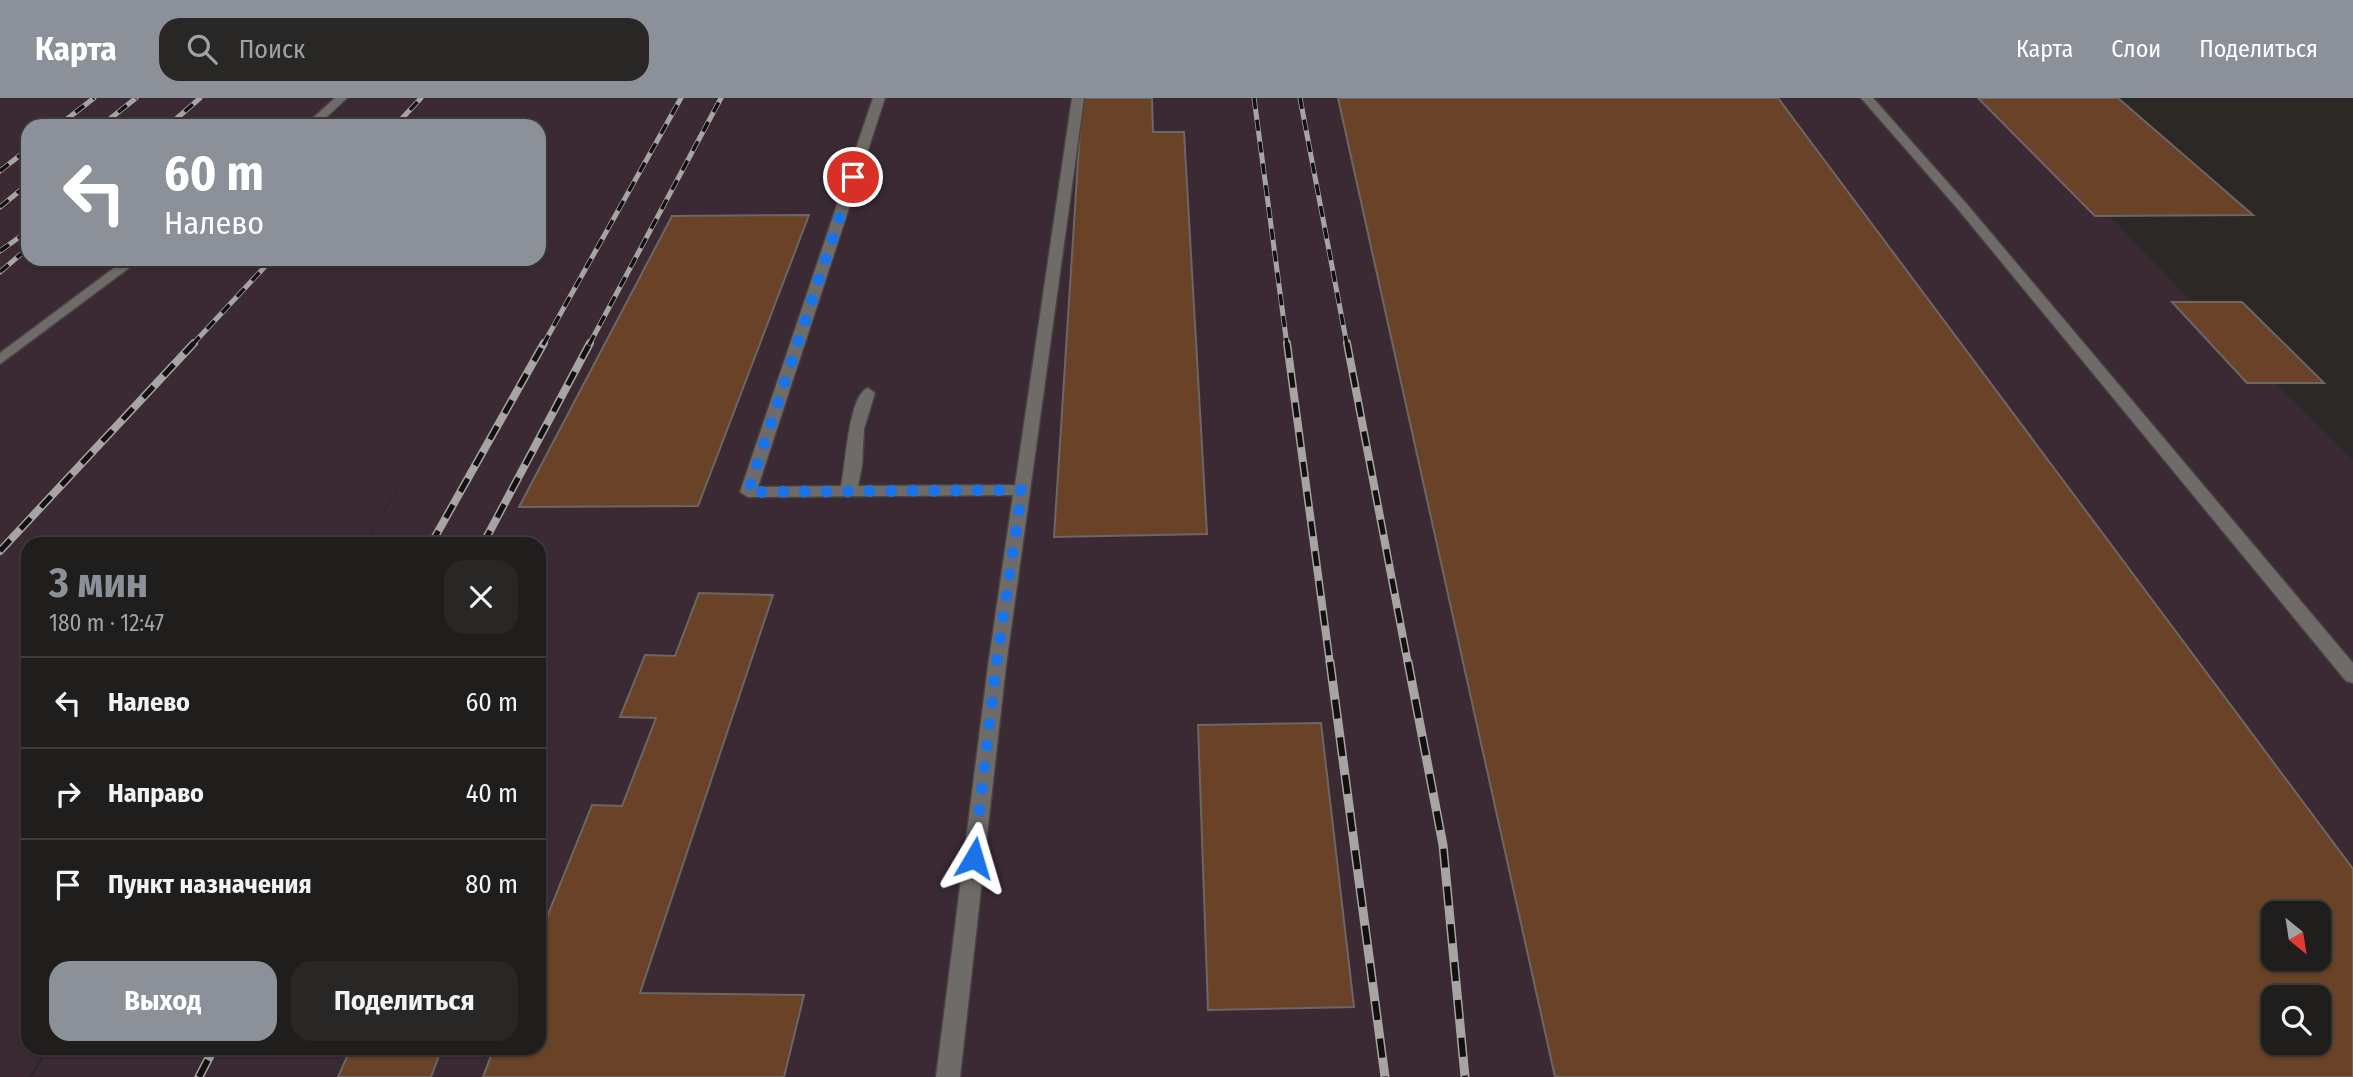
<!DOCTYPE html>
<html lang="ru">
<head>
<meta charset="utf-8">
<style>
  body { margin:0; font-family:"Fira Sans Condensed",sans-serif; background:#282725; color:#f1f3f6; height:100vh; display:flex; flex-direction:column; font-size:26px; white-space:nowrap }
  * { box-sizing:border-box; margin:0 }
  p { font-size:23px; color:#a2a2a3 }
  .icon { flex:none; width:38px; height:38px; fill:none; stroke:currentColor; stroke-width:2; stroke-linecap:round; stroke-linejoin:round }
  .map { position:relative; flex:1; overflow:hidden }
  .sheet { position:absolute; left:21px; top:439px; width:525px; height:518px; display:flex; flex-direction:column; background:#201e1c; border-radius:21px; box-shadow:0 2px 5px #0004,0 0 0 2px #3d3c3b }
  .sheet>* { flex:none }
  .hud { position:absolute; left:21px; top:21px; width:525px; height:147px; border-radius:21px; box-shadow:0 2px 5px #0004,0 0 0 2px #3d3c3b; background:#8c9099; color:#fff; overflow:hidden }
  .needle { width:46px; rotate:150deg }
  .tools { position:absolute; left:2261px; top:803px; display:grid; gap:14px }
  .tools a { display:grid; place-items:center; width:70px; height:70px; border-radius:14px; background:#201e1c; box-shadow:0 2px 5px #0004,0 0 0 2px #3d3c3b; font-size:35px }
  .pin { position:absolute; display:grid; place-items:center; width:60px; height:60px; color:#fff; margin:-30px; border:4px solid #fff; border-radius:50%; box-shadow:0 2px 7px #0007 }
  .me { position:absolute; width:77px; margin:-38px; rotate:7deg; stroke-linejoin:round; filter:drop-shadow(0 0 5px #0008) }
  .turn { display:flex; align-items:center; gap:24px; height:147px; padding:0 28px; font-size:32px }
  .turn .icon { width:91px; height:91px; stroke-width:2.5 }
  .turn b { display:block; font-size:49px; line-height:60px }
  .round { display:grid; place-items:center; flex:none; width:74px; height:74px; border-radius:21px; background:#282725 }
  .headline { display:flex; align-items:center; justify-content:space-between; height:119px; padding:0 28px }
  h1 { font-size:42px; font-weight:700; line-height:52px; color:#8c9099 }
  .button { display:flex; gap:14px; margin-top:auto; padding:14px 28px }
  .button a { flex:1; height:80px; border-radius:21px; background:#8c9099; color:#fff; font-size:28px; font-weight:700; line-height:80px; text-align:center }
  .button a+a { background:#282725; color:#f1f3f6 }
  ul { padding:0; list-style:none }
  li { display:flex; align-items:center; gap:21px; height:91px; padding:0 28px; border-top:2px solid #3d3c3b }
  li div { flex:1 }
  li b { display:block; font-size:26px }
  li em { font-style:normal }
  header { display:flex; align-items:center; gap:42px; box-sizing:border-box; height:98px; padding:0 35px; background:#8c9099; color:#fff }
  header strong { font-size:33px }
  nav { display:flex; gap:38px; margin-inline-start:auto; font-size:24px }
  .search { width:490px; height:63px; background:#282725; display:flex; align-items:center; gap:18px; box-sizing:border-box; padding:0 24px; border-radius:21px; color:#a2a2a3; font-size:26px }
  .map>svg:first-child { display:block }
  .industrial { fill:#3b2a34; fill-rule:evenodd }
  .building { fill:#694227; stroke:#6b6765; stroke-width:2; fill-rule:evenodd }
  .lines { fill:none; stroke-linecap:round; stroke-linejoin:round }
  .service-casing { stroke:#464342; stroke-width:3 }
  .service { fill:#6e6b68; fill-rule:evenodd }
  .rail-far2-casing { stroke:#a7a5a3; stroke-width:5 }
  .rail-far1-casing { stroke:#a7a5a3; stroke-width:8 }
  .rail-casing { stroke:#a7a5a3; stroke-width:9 }
  .rail-far2 { stroke:#121110; stroke-width:3.5; stroke-dasharray:11; stroke-linecap:butt }
  .rail-far1 { stroke:#121110; stroke-width:5; stroke-dasharray:15; stroke-linecap:butt }
  .rail { stroke:#121110; stroke-width:6; stroke-dasharray:19; stroke-linecap:butt }
  .route { stroke:#1a73e8; stroke-width:12; stroke-dasharray:0 21.6 }
</style>
</head>
<body>
<header>
<strong>Карта</strong>
<div class="search"><svg class="icon" aria-label="search" viewBox="0 0 24 24"><circle cx="10" cy="10" r="6"/><path d="M15 15l6 6"/></svg>Поиск</div>
<nav><a>Карта</a><a>Слои</a><a>Поделиться</a></nav>
</header>
<div class="map">
<svg width="2353" height="979" viewBox="0 0 2353 979">
  <rect width="100%" height="100%" fill="#2b2826"/>
  <path class="industrial" d="M0,0H2118L2253,117L2111,119L2192,204H2242L2324,285L2277,286L2353,362V979H32L50,950H539V446H364L526,186L363,446H28V950H47L29,979H0ZM28,28H539V161H28ZM2273,816H2319V861H2273ZM2273,900H2319V945H2273Z"/>
  <g class="building">
    <polygon points="1082,0 1152,0 1153,34 1184,34 1207,436 1054,439"/>
    <path d="M1338,0H1778L2353,771V979H1555ZM2273,816H2319V861H2273ZM2273,900H2319V945H2273Z"/>
    <polygon points="1978,0 2118,0 2253,117 2095,118"/>
    <polygon points="809,117 698,408 519,409 672,118"/>
    <polygon points="2172,204 2242,204 2324,285 2247,285"/>
    <polygon points="699,495 773,497 640,895 804,897 784,979 483,979 494,950 539,950 539,839 592,707 622,708 656,620 620,619 645,557 675,558"/>
    <polygon points="1321,625 1354,909 1208,912 1198,627"/>
    <polygon points="351,950 442,950 431,979 338,979"/>
  </g>
  <g class="lines">
    <defs>
      <g id="service">
        <polygon points="335,0 347,0 317,28 304,28"/>
        <path d="M873,0H885L758,389L841,388C846,368 848,297 868,290L875,295L864,331L862,368L858,388L1015,387L1072,0H1084L1006,568L960,979H936L988,568L1013,397L748,399L740,394Z"/>
        <polygon points="1861,0 1873,0 1965,104 2353,565 2353,585 2346,583 1957,110"/>
        <polygon points="126,161 141,161 0,266 0,255"/>
      </g>
    </defs>
    <use href="#service" class="service-casing"/>
    <use href="#service" class="service"/>
    <defs>
      <g id="rail-far2">
        <polyline points="1254,0 1287,247"/>
        <polyline points="1300,0 1347,247"/>
        <polyline points="58,28 94,0"/>
        <polyline points="101,28 136,0"/>
        <polyline points="168,28 200,0"/>
        <polyline points="395,28 421,0"/>
        <polyline points="0,73 28,51"/>
        <polyline points="0,109 28,86"/>
        <polyline points="0,153 28,133"/>
        <polyline points="0,174 28,150"/>
        <polyline points="192,247 272,161"/>
        <polyline points="543,247 681,0"/>
        <polyline points="589,247 721,0"/>
      </g>
      <g id="rail-far1">
        <polyline points="1287,245 1330,566"/>
        <polyline points="1347,245 1408,566"/>
        <polyline points="431,446 544,245"/>
        <polyline points="483,446 590,245"/>
        <polyline points="0,453 194,245"/>
      </g>
      <g id="rail">
        <polyline points="1330,564 1385,979"/>
        <polyline points="1408,564 1443,747 1465,979"/>
        <polyline points="199,979 214,950"/>
      </g>
    </defs>
    <use href="#rail-far2" class="rail-far2-casing"/>
    <use href="#rail-far1" class="rail-far1-casing"/>
    <use href="#rail" class="rail-casing"/>
    <use href="#rail-far2" class="rail-far2"/>
    <use href="#rail-far1" class="rail-far1"/>
    <use href="#rail" class="rail"/>
  </g>
  <g class="lines">
    <polyline class="route" points="853,79 748,394 1022,392 996,568 974,760"/>
  </g>
</svg>
<div class="tools">
<a><svg class="needle" viewBox="-14 -14 28 28"><path d="M0-13l5 13h-10z" fill="#e53935"/><path d="M0 13l5-13h-10z" fill="#a2a2a3"/></svg></a>
<a><svg class="icon" aria-label="search" viewBox="0 0 24 24"><circle cx="10" cy="10" r="6"/><path d="M15 15l6 6"/></svg></a>
</div>
<div class="pin" style="left:853px;top:79px;background:#d93025"><svg class="icon" aria-label="arrive" viewBox="0 0 24 24"><path d="M6 21V4h12l-3 4 3 4H6"/></svg></div>
<svg class="me" style="left:974px;top:760px" viewBox="-20 -20 40 40"><path d="M0-17L14 15 0 8-14 15z" fill="#1a73e8" stroke="#fff" stroke-width="4"/></svg>
<div class="hud">
<div class="turn"><svg class="icon" aria-label="left" viewBox="0 0 24 24"><path d="M17 20v-9H6M10 6l-5 5 5 5"/></svg><div><b>60 m</b>Налево</div></div>
</div>
<section class="sheet">
<div class="headline"><div><h1>3 мин</h1><p>180 m · 12:47</p></div><a class="round"><svg class="icon" aria-label="close" viewBox="0 0 24 24"><path d="M6 6l12 12M18 6L6 18"/></svg></a></div>
<ul>
<li><svg class="icon" aria-label="left" viewBox="0 0 24 24"><path d="M17 20v-9H6M10 6l-5 5 5 5"/></svg><div><b>Налево</b></div><em>60 m</em></li>
<li><svg class="icon" aria-label="right" viewBox="0 0 24 24"><path d="M7 20v-9h11M14 6l5 5-5 5"/></svg><div><b>Направо</b></div><em>40 m</em></li>
<li><svg class="icon" aria-label="arrive" viewBox="0 0 24 24"><path d="M6 21V4h12l-3 4 3 4H6"/></svg><div><b>Пункт назначения</b></div><em>80 m</em></li>
</ul>
<div class="button"><a>Выход</a><a>Поделиться</a></div>
</section>
</div>
</body>
</html>
